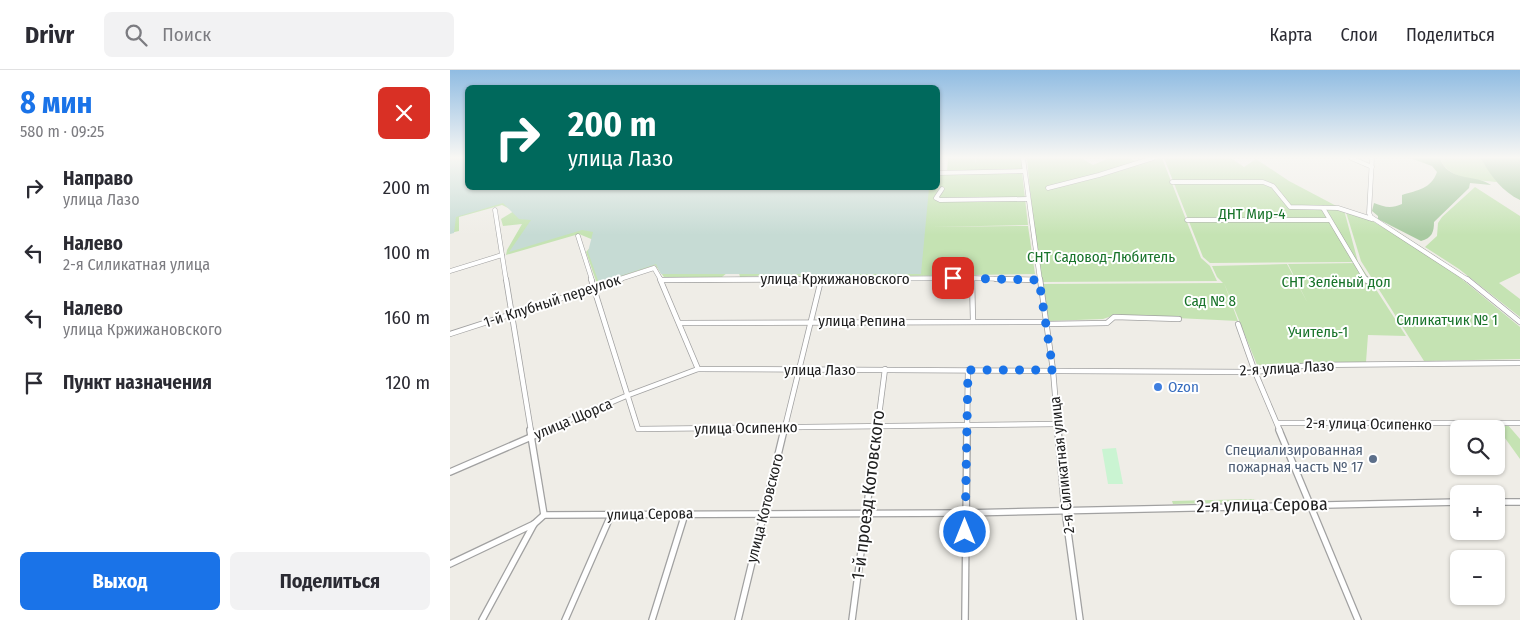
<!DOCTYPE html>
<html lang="ru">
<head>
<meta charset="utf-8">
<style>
  body { margin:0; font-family:"Fira Sans Condensed",sans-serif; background:#f2f2f3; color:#2b2b33; height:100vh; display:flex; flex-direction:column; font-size:19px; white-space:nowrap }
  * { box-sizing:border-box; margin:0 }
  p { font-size:16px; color:#7c7c81 }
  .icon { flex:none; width:28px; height:28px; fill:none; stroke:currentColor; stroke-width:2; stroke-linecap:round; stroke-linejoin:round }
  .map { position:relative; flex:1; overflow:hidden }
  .sheet { display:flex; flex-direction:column; background:#fff; width:450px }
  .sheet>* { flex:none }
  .hud { position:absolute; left:15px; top:15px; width:475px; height:105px; border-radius:8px; box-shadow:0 1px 4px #0004; background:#00695c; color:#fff; overflow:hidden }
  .tools { position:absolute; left:1000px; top:350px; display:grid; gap:10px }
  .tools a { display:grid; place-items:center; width:55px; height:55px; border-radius:8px; background:#fff; box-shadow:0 1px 4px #0004; font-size:25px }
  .pin { position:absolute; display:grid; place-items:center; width:42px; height:42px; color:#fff; margin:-21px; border-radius:10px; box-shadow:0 2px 8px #0006 }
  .me { position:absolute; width:55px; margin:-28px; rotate:0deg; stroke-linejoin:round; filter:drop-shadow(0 0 4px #0008) }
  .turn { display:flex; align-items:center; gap:18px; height:105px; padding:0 20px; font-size:22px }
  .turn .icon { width:65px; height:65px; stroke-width:2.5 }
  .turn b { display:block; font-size:35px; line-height:42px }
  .round { display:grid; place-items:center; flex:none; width:52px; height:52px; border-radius:8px; background:#f2f2f3 }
  .summary { display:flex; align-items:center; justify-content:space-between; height:85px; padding:0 20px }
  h1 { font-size:30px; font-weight:700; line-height:38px; color:#1a73e8 }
  .button { display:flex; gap:10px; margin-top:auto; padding:10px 20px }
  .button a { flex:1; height:58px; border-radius:8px; background:#1a73e8; color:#fff; font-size:20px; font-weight:700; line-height:58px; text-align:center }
  .button a+a { background:#f2f2f3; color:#2b2b33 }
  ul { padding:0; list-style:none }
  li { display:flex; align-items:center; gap:15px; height:65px; padding:0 20px }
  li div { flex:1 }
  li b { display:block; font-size:19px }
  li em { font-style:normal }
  header { display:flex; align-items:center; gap:30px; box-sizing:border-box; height:70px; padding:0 25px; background:#fff; border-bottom:1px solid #e1e1e2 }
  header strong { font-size:24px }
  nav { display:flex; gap:28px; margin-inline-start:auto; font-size:18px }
  .search { width:350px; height:45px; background:#f2f2f3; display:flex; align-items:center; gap:12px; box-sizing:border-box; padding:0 18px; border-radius:8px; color:#7c7c81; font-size:19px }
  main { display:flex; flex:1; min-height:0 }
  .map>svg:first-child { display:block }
  .grass { fill:#c5e3b3 }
  .forest { fill:#a8caa1 }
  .wetland { fill:#c6dbd4 }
  .park { fill:#caf4d2 }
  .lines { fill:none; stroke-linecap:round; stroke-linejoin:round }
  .street-far2-casing { stroke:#a1a1a1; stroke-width:5 }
  .street-far1-casing { stroke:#a1a1a1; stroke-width:6 }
  .street-casing { stroke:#a1a1a1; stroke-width:8 }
  .street-far2 { stroke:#fff; stroke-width:4 }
  .street-far1 { stroke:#fff; stroke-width:4.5 }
  .street { stroke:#fff; stroke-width:5.5 }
  .route { stroke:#1a73e8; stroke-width:9; stroke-dasharray:0 16.2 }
  .shop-dot { fill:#3f7fe0; stroke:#fff; stroke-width:2 }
  .service-dot { fill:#5c6f8a; stroke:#fff; stroke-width:2 }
  .labels { text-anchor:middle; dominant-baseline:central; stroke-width:4; stroke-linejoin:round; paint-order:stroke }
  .park-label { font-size:15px; fill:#18732a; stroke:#fff }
  .street-label { font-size:15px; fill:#202020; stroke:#fff }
  .shop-label { font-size:15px; fill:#366cbe; stroke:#fff; text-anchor:start }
  .service-label { font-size:15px; fill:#4e5e75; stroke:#fff; text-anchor:end }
  .near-street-label { font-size:18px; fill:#202020; stroke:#fff }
</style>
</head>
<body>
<header>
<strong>Drivr</strong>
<div class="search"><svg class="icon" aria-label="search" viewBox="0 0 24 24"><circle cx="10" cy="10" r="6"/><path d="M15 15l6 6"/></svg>Поиск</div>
<nav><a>Карта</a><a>Слои</a><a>Поделиться</a></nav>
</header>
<main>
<section class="sheet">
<div class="summary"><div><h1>8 мин</h1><p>580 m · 09:25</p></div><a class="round" style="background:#d93025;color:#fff"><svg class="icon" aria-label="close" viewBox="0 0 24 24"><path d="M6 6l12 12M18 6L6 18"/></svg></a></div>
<ul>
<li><svg class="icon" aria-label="right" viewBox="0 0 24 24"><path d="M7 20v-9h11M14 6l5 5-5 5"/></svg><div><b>Направо</b><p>улица Лазо</p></div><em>200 m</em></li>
<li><svg class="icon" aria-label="left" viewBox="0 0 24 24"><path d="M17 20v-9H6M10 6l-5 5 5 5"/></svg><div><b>Налево</b><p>2-я Силикатная улица</p></div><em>100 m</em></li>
<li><svg class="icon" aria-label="left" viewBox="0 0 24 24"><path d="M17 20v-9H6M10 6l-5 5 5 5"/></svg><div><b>Налево</b><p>улица Кржижановского</p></div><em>160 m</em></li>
<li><svg class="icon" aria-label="arrive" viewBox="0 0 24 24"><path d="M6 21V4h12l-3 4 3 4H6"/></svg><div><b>Пункт назначения</b></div><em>120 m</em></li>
</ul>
<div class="button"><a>Выход</a><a>Поделиться</a></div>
</section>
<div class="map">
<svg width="1070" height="550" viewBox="0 0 1070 550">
  <rect width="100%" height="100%" fill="#efede7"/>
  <g class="grass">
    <polygon points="0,88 17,88 18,118 488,118 488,104 572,102 578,155 480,157 578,156 585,204 326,208 323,205 290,207 288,199 282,199 272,207 214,207 205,195 147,214 136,182 146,171 129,164 56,185 57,180 72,154 53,156 51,149 64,141 52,135 9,147 9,161 0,163"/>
    <polygon points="498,88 525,88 526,94 526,88 572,88 573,101 497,102"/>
    <polygon points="577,88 631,88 643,95 659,88 678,88 690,93 712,88 751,188 760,196 767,211 590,212 584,163 634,162 584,163"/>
    <polygon points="714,88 781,88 794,97 806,89 839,111 894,140 908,192 760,193 753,187"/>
    <path d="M990,88H1031L1047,112C1029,110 997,110 990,88Z"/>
    <polygon points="1025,117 1070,146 1070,203 1049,213 1070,229 1070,247 1009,199 975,177 987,166 988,153 992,147"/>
    <polygon points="896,142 924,152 996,196 1070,257 1070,289 974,291 911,191"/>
    <polygon points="909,193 956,266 918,265 916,292 807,295 774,213 788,251 665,245 653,249 599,251 592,214 773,213 767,207 762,196 837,194 857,232 838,194"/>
    <polygon points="1057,354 1070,369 1070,389 1047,357"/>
    <polygon points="804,429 805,432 723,434 722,431"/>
  </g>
  <g class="forest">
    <path d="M960,88H990C997,112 1027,104 1041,115L1020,113L1019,118L984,152C984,162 982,168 971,171L928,149V146L922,141L924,133C934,137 941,139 952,134V125C968,120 981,119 987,102L982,96Z"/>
    <path d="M1031,88H1070V130C1053,122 1040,106 1031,88Z"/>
  </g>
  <polygon class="wetland" points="0,88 17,88 18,118 479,118 471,204 211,204 206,194 149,213 138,182 143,162 132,160 59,182 81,150 69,149 53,133 6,147 4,163 0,164"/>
  <polygon class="park" points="666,378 673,414 658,414 652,379"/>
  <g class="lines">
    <defs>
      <g id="street-far2">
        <polyline points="573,88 590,210"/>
        <polyline points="901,88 922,97"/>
        <polyline points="922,88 919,143 921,147 1018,210"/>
        <polyline points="488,103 574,101"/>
        <polyline points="722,112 813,112 823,116 840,137 888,138 922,149"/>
        <polyline points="598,118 649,105 703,88"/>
        <polyline points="492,119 486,128 490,130 578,129"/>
        <polyline points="873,138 916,210"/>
        <polyline points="45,140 56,210"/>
        <polyline points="737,150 879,150"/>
        <polyline points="128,166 142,210"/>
        <polyline points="0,201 52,185"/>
        <polyline points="522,208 522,210"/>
        <polyline points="167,210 204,198 211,210"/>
        <polyline points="215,210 522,208 588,210"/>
      </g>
      <g id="street-far1">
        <polyline points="56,209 81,361"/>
        <polyline points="141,209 188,359 607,354"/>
        <polyline points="210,209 248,299 805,302 860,295 1070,293"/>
        <polyline points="522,209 523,251"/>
        <polyline points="546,209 589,210"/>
        <polyline points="590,209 603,300 608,361"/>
        <polyline points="916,209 917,211"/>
        <polyline points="1017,209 1070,252"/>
        <polyline points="211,210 409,209"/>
        <polyline points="229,253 595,252"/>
        <polyline points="596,254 657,253 664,247 729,249"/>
        <polyline points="788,254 805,302 830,361"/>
        <polyline points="0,264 171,209"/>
        <polyline points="827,353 1070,353"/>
        <polyline points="94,361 176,326 248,299"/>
        <polyline points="334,361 371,210"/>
        <polyline points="427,361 435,299"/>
        <polyline points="517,361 518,300"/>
      </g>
      <g id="street">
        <polyline points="80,360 94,445 515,443 1009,432"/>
        <polyline points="608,360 615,440 630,550"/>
        <polyline points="829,360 908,550"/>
        <polyline points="0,402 97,360"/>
        <polyline points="1046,432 1070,432"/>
        <polyline points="0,494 84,454 94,445"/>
        <polyline points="32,550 84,454"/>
        <polyline points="115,550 161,445"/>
        <polyline points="202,550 235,444"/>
        <polyline points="288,550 334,360"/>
        <polyline points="402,550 427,360"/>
        <polyline points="515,550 517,360"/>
      </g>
    </defs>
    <use href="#street-far2" class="street-far2-casing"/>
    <use href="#street-far1" class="street-far1-casing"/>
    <use href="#street" class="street-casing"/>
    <use href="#street-far2" class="street-far2"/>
    <use href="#street-far1" class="street-far1"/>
    <use href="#street" class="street"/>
  </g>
  <linearGradient id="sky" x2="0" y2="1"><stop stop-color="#90bce2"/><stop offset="0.53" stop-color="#f8f7f4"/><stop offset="1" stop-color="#f8f7f4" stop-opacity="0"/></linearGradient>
  <rect width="1070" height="165" fill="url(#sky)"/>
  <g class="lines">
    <polyline class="route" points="503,208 589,210 603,300 518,300 515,462"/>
  </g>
  <circle class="shop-dot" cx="708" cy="317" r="5"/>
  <circle class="service-dot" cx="923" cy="389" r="5"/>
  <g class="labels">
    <g class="park-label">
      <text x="802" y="144">ДНТ Мир-4</text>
      <text x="651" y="187">СНТ Садовод-Любитель</text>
      <text x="886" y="212">СНТ Зелёный дол</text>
      <text x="760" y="231">Сад № 8</text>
      <text x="997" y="250">Силикатчик № 1</text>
      <text x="868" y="262">Учитель-1</text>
    </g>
    <g class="street-label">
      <text x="385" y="209">улица Кржижановского</text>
      <text transform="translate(102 231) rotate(-18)">1-й Клубный переулок</text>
      <text x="412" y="251">улица Репина</text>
      <text transform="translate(837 298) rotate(-3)">2-я улица Лазо</text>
      <text x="370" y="300">улица Лазо</text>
      <text transform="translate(123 349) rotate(-23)">улица Щорса</text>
      <text transform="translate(919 354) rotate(1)">2-я улица Осипенко</text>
      <text transform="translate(296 358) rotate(-1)">улица Осипенко</text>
      <text transform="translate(612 395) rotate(-96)">2-я Силикатная улица</text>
      <text transform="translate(315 438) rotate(-76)">улица Котовского</text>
      <text transform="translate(200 444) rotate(-1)">улица Серова</text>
    </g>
    <g class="shop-label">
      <text x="718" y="317">Ozon</text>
    </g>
    <g class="service-label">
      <text x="913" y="380">Специализированная<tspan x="913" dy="17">пожарная часть № 17</tspan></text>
    </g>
    <g class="near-street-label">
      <text transform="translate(418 425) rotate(-83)">1-й проезд Котовского</text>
      <text transform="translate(812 435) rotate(-1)">2-я улица Серова</text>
    </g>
  </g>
</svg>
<div class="tools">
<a><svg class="icon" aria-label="search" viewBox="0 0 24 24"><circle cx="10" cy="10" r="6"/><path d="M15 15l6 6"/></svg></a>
<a>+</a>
<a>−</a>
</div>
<div class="pin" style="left:503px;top:208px;background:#d93025"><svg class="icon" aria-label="arrive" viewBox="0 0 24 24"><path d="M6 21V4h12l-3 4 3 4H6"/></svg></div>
<svg class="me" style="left:515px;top:462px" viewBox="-20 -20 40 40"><circle r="17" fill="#1a73e8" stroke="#fff" stroke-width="3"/><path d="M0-11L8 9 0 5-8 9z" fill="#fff"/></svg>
<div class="hud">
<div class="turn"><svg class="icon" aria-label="right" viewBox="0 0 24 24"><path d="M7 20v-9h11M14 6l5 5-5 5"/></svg><div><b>200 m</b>улица Лазо</div></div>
</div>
</div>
</main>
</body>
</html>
